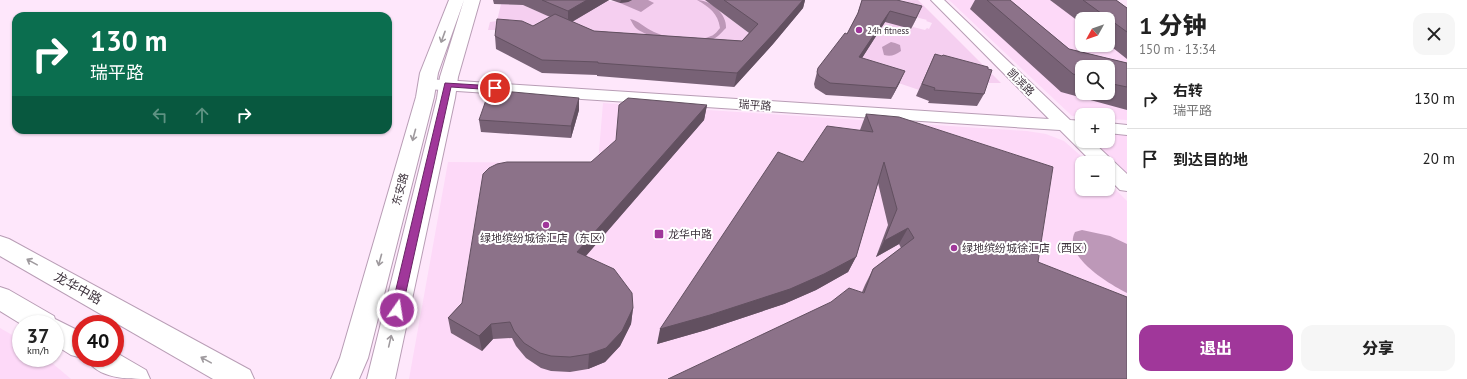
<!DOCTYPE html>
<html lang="zh">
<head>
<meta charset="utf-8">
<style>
  body { margin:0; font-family:"PT Sans","Noto Sans SC",sans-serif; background:#f6f6f6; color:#222; height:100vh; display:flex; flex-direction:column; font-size:15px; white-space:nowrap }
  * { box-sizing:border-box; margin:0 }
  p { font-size:13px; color:#767676 }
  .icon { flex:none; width:22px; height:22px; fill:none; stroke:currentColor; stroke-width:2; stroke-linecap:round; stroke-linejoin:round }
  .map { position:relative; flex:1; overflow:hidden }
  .details { display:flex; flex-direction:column; background:#fff; width:340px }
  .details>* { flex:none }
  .hud { position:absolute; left:12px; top:12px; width:380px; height:122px; border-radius:12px; box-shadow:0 1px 3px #0004; background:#0b6e4f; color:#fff; overflow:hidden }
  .needle { width:26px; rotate:230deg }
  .buttons { position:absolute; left:1075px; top:12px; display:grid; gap:8px }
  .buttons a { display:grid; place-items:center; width:40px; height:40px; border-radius:8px; background:#fff; box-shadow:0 1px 3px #0004; font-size:20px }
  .speed { position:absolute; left:12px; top:315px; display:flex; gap:8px; font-size:20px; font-weight:700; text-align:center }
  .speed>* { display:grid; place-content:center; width:52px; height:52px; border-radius:50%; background:#fff; box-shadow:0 1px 3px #0004; line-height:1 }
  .speed small { font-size:10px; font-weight:400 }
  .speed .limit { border:6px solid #d22; background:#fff; color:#111 }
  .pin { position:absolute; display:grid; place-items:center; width:34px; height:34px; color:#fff; margin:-17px; border:2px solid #fff; border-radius:50%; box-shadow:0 1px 4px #0007 }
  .me { position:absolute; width:44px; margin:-22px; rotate:13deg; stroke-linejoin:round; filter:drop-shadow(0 0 3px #0008) }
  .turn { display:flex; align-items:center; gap:14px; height:84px; padding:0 12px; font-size:18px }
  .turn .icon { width:52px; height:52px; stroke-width:2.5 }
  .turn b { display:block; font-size:28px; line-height:34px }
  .lanes { display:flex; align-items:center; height:38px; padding:0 12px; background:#0003; justify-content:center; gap:20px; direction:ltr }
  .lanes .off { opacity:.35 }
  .round { display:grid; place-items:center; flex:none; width:42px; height:42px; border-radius:12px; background:#f6f6f6 }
  .head { display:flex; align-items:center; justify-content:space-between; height:68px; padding:0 12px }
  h1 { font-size:24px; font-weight:800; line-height:30px }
  .cta { display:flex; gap:8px; margin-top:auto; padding:8px 12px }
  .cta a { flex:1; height:46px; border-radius:12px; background:#a0379a; color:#fff; font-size:16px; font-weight:800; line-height:46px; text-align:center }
  .cta a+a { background:#f6f6f6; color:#222 }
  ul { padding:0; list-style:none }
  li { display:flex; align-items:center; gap:12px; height:60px; padding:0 12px; border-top:1px solid #e0e0e0 }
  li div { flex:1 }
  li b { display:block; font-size:15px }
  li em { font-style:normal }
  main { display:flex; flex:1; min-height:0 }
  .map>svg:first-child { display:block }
  .built { fill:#fdd9f8; fill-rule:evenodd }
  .green { fill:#f5cff0 }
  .water { fill:#bd98b8 }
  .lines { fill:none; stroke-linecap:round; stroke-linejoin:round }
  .street-casing { stroke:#b89db5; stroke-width:2 }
  .secondary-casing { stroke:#b89db5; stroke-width:2 }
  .street { fill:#fff; fill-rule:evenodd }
  .secondary { fill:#fff; fill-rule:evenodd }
  .wall { fill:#786276; fill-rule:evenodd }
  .shaded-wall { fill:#625060 }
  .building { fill:#8c7289; stroke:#625060 }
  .oneway { stroke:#9f9a9e }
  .route { fill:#a0379a; stroke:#682464 }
  .poi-dot { fill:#a0379a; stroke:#fff; stroke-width:1.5 }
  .labels { text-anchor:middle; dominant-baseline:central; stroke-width:4; stroke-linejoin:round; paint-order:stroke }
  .far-poi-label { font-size:9px; fill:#3f343e; stroke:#fff; text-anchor:start }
  .street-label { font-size:11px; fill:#3f343e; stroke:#fff }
  .poi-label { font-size:11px; fill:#3f343e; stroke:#fff; text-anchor:start }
  .near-street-label { font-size:13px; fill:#3f343e; stroke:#fff }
</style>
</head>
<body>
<main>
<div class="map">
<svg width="1127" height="379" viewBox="0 0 1127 379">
  <rect width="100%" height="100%" fill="#fee7fb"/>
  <g class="built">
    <path d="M949,0H1110L1127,13V120L1108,119V115L1072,116ZM1082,19H1108V45H1082ZM1082,67H1108V93H1082Z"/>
    <polygon points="603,103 1027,131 1046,134 1064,141 1089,163 1082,163 1082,189 1108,189 1108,182 1127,201 1127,379 409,379 448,162 598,163"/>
    <polygon points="1108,133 1127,134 1127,175 1090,141 1108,141"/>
    <polygon points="0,328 21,340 21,358 46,358 71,379 0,379"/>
  </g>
  <g class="green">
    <path d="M596,0C610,0 618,4 632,0H705L754,37L739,54L559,29L599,5Z"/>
    <polygon points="918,0 1001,83 988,83 981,81 931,94 854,68 881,18 895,24 911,29 913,27 925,30 927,28 929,29 932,23 926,21 927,20 889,10 885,1"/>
    <polygon points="526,2 527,7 559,20 550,30 488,30 490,22 497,21 501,4 521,5"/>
  </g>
  <g class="water">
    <polygon points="632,0 648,0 654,3 641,12 620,3"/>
    <path d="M697,0C711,0 727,14 726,28C721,33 717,38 711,40C694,47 652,40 637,29C634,27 632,22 630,19C638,20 645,28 654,32C669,39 695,43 711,36C715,35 718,30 720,28C718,13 709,7 697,0Z"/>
    <path d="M891,42L895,43L900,45L901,51C895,55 891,57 884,55L882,47Z"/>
    <path d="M1082,230L1110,236L1127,244V293C1109,284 1062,256 1075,232Z"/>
  </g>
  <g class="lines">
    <defs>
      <g id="street">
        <polygon points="931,0 944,0 1070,120 1082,121 1082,141 1092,141 1127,174 1127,191 1120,190 1108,178 1108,163 1093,163 1060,130 427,89 421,87 419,84 421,81 427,79 1049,119"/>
        <polygon points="1108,123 1127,125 1127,135 1108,133"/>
      </g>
      <g id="secondary">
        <polygon points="449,0 480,0 458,77 455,98 395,379 367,379 437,98 440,77 464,0 438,73 434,97 368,358 359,379 331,379 340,358 416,97 420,73"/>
        <polygon points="0,236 9,239 250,370 254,379 213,379 0,256"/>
        <polygon points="0,287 9,290 54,316 55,319 81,332 82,358 71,355 55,345 55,324 21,324 0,311"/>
        <path d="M115,352L146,370L150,379C126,379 98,379 86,358H115Z"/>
      </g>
    </defs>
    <use href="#street" class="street-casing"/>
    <use href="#secondary" class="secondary-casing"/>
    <use href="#street" class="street"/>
    <use href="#secondary" class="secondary"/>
  </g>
  <g class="wall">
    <polygon points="493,0 609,0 572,22 594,31 742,41 749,33 705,0 805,0 803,8 773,44 734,87 597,76 597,75 542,73 496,49 495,36 533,26 550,17 523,5 494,4"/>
    <polygon points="611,0 632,0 628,2 620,3"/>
    <polygon points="862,0 907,0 898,0 917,17 911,29 885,22 862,58 900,82 891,99 826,95 815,88 814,84 818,68 847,34 857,15"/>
    <path d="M975,0H1010L1069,49L1127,63V110L1061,92L970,9ZM1082,67H1108V93H1082Z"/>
    <polygon points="1050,0 1116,0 1127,8 1127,59 1108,44 1108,19 1082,19 1082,24"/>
    <polygon points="935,54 984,94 977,106 928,103 929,101 916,96"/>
    <polygon points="579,98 579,110 571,138 481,132 479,120"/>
    <polygon points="707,105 704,120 586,256 633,308 631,324 620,346 605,362 588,369 570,372 551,371 541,368 526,358 516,346 512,338 493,339 482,351 451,333 448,318 591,162"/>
    <polygon points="866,114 1038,262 1127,379 862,292 865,285 873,269 901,248 899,244 876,257 888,225 878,183 856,257 848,272 816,290 784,304 706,330 657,344 803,162 860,130"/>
  </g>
  <g class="shaded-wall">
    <polygon points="587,0 609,0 568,24 568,11"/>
    <polygon points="621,0 632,0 628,2 620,3"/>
    <polygon points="803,0 805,0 803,8 773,44 734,87 737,73"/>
    <polygon points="922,6 917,17 911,29 916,18"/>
    <polygon points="890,11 885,22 855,69 859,57"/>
    <polygon points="905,71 900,82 891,99 896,88"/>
    <polygon points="579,98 579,110 571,138 571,126"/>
    <polygon points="707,105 704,120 576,267 577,252"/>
    <polygon points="908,228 899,244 876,257 884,241"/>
    <polygon points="856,257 848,272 816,290 784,304 706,330 657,344 660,329"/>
    <polygon points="633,308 631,324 620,346 605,362 588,369 589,354"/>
    <polygon points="491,324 493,339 482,351 479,336"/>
  </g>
  <g class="building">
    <polygon points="542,0 587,0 568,11"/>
    <polygon points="724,0 803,0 776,31 737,73 598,63 598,62 542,60 495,36 497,19 522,21 533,26 555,14 594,31 742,41 758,24"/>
    <polygon points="862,0 897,0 922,6 916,18 890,11 859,57 905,71 896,88 830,83 819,76 817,72 818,68 845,33 847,34 858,13"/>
    <polygon points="987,0 1010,0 1069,49 1127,63 1127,87 1108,83 1108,67 1082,67 1082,76 1073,74"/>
    <polygon points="1083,0 1116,0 1127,8 1127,32"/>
    <polygon points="935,54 942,56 943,55 988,67 988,69 992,70 984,94 934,90 935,88 922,84"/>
    <polygon points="502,91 579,98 571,126 479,120 486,100"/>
    <polygon points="628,98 707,105 577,252 614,269 632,293 633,308 622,331 606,348 589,354 570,357 551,356 540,353 524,343 514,331 510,322 491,324 479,336 448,318 462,303 483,174 489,168 497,164 507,162 591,162 616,140 619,105"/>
    <polygon points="866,114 899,117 1053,167 1038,262 1127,297 1127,379 668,379 831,302 849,288 864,293 873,269 914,238 908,228 884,241 897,209 884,162 856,257 824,274 790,289 710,315 660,329 778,152 803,162 827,126 873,132"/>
  </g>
  <defs><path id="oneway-shaft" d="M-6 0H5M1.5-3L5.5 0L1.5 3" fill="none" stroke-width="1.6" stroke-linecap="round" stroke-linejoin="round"/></defs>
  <g class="oneway">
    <use href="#oneway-shaft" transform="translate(443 37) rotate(110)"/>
    <use href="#oneway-shaft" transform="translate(414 135) rotate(105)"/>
    <use href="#oneway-shaft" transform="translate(380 260) rotate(105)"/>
    <use href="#oneway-shaft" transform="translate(32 262) rotate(-151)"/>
    <use href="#oneway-shaft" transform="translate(390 341) rotate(-77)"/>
    <use href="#oneway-shaft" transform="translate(206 360) rotate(-151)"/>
  </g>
  <polygon class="route" points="445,83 495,86 499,88 495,90 451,87 402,310 401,313 397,315 393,313 391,310"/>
  <g class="poi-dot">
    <circle cx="859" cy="30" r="4"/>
    <circle cx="546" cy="225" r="4"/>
    <rect x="654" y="229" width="10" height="10" rx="2"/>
    <circle cx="954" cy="248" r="4"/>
  </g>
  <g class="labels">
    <g class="far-poi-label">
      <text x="867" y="30">24h fitness</text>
    </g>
    <g class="street-label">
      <text transform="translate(1021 82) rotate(45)">凯滨路</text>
      <text transform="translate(755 105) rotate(4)">瑞平路</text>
      <text transform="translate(400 189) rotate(-75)">东安路</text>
    </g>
    <g class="poi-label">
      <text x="668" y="234">龙华中路</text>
      <text x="546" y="238" text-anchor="middle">绿地缤纷城徐汇店（东区）</text>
      <text x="962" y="248">绿地缤纷城徐汇店（西区）</text>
    </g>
    <g class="near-street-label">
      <text transform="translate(78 288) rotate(29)">龙华中路</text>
    </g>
  </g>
</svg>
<div class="buttons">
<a><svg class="needle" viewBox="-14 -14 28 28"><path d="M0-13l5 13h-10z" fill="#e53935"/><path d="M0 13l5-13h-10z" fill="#767676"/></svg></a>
<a><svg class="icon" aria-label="search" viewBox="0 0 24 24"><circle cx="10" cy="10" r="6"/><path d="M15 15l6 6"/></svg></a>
<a>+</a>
<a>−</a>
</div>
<div class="speed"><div>37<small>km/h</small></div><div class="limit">40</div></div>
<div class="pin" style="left:495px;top:88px;background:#d93025"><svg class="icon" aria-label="arrive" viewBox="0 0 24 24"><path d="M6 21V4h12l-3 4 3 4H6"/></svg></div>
<svg class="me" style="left:397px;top:310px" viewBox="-20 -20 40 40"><circle r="17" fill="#a0379a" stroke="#fff" stroke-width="3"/><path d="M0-11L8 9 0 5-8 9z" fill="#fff"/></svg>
<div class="hud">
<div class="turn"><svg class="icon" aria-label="right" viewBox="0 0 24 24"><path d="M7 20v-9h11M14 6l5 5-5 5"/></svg><div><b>130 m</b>瑞平路</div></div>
<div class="lanes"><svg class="icon off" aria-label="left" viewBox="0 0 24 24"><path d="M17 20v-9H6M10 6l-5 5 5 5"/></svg><svg class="icon off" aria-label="ahead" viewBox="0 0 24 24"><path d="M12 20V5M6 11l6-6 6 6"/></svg><svg class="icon" aria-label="right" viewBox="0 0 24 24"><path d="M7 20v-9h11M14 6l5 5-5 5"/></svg></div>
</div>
</div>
<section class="details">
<div class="head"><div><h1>1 分钟</h1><p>150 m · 13:34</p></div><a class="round"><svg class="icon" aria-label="close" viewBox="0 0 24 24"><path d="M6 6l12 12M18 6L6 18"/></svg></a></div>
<ul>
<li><svg class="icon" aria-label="right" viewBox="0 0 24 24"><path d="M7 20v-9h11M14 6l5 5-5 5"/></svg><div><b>右转</b><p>瑞平路</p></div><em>130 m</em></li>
<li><svg class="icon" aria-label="arrive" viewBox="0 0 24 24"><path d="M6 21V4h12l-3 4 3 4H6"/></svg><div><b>到达目的地</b></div><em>20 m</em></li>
</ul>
<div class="cta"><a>退出</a><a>分享</a></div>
</section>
</main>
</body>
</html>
